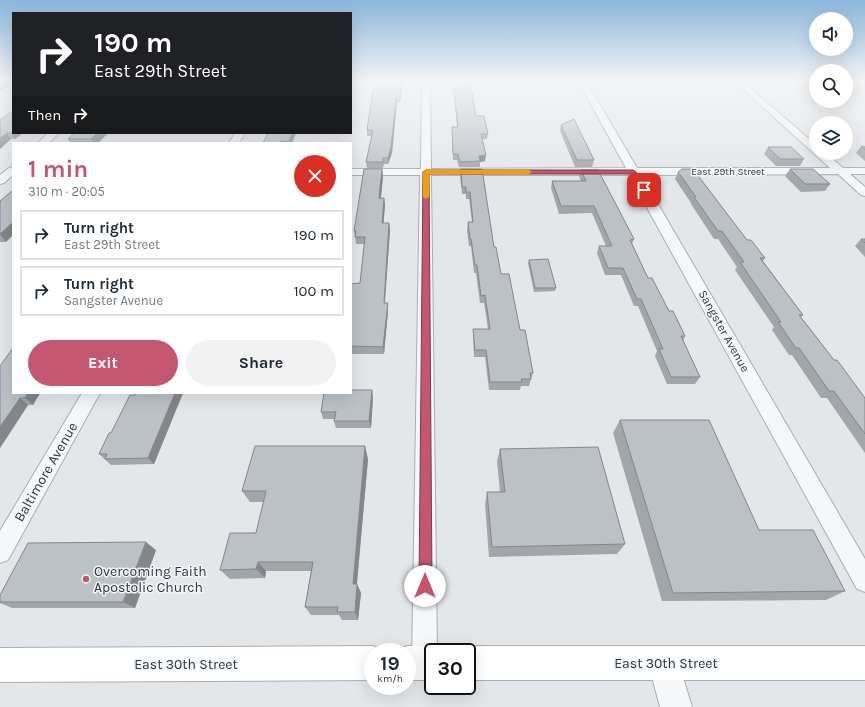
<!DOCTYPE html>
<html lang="en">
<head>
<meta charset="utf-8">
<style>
  body { margin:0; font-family:Karla,sans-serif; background:#f2f2f3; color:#1f2937; height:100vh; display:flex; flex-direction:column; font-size:15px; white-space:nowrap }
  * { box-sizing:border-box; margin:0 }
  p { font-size:13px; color:#747a83 }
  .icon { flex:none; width:22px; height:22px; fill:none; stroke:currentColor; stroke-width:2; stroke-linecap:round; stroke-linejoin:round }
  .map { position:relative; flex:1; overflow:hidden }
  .sheet { position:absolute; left:12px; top:142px; width:340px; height:252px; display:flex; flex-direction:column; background:#fff; border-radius:0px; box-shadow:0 4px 16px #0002 }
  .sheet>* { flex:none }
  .banner { position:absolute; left:12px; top:12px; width:340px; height:122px; border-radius:0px; box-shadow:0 4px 16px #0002; background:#202124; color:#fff; overflow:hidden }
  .fabs { position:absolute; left:809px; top:12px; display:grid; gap:8px }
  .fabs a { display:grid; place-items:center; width:44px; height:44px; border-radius:50%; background:#fff; box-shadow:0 4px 16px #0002; font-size:20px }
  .speed { position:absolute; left:364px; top:643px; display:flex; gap:8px; font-size:20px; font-weight:700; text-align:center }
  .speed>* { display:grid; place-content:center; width:52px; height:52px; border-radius:50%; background:#fff; box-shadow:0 4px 16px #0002; line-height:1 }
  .speed small { font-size:10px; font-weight:400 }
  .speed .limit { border:2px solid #111; border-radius:6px; background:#fff; color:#111 }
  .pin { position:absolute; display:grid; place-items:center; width:34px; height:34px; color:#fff; margin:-17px; border-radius:8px; box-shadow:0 2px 6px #0006 }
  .me { position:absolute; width:44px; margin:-22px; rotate:0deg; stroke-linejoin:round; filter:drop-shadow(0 0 3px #0008) }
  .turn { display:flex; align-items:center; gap:14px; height:84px; padding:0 16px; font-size:18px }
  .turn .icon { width:52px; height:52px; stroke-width:2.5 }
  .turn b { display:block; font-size:28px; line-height:34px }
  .then { display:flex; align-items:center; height:38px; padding:0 16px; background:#0003; gap:8px; font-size:15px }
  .round { display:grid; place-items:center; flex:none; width:42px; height:42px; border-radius:21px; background:#f2f2f3 }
  .headline { display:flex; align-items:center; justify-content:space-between; height:68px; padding:0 16px }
  h1 { font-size:24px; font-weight:700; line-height:30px; color:#c35670 }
  .action { display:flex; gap:8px; margin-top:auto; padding:8px 16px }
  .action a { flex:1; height:46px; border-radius:24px; background:#c35670; color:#fff; font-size:16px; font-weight:700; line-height:46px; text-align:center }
  .action a+a { background:#f2f2f3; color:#1f2937 }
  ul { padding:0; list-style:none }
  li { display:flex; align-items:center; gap:12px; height:50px; margin:0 8px 6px; padding:0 8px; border:2px solid #e0e1e3; border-radius:0px }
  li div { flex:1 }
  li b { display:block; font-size:15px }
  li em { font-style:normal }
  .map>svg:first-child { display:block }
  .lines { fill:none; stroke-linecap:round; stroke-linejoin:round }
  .minor-casing { stroke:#a9aeb4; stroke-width:2 }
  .tertiary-casing { stroke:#a9aeb4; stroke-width:2 }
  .secondary-casing { stroke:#a9aeb4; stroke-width:2 }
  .minor { fill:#f6f7f9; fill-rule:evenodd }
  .tertiary { fill:#f6f7f9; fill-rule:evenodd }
  .secondary { fill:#fff; fill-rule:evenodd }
  .wall { fill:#a1a6ab }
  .shaded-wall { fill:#83878b }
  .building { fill:#bbc1c7; stroke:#83878b }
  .route { fill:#c35670; stroke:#7f3849 }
  .slow { fill:#f59e0b }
  .poi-dot { fill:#c35670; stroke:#f3f6f8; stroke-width:1.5 }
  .labels { text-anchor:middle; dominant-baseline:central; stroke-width:3; stroke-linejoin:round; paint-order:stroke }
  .far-street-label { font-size:10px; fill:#2d3641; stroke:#f3f6f8 }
  .street-label { font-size:12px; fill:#2d3641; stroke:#f3f6f8 }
  .near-street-label { font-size:14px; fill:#2d3641; stroke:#f3f6f8 }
  .near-poi-label { font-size:14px; fill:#2d3641; stroke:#f3f6f8; text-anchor:start }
</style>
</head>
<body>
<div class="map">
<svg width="865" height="707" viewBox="0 0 865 707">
  <rect width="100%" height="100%" fill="#e4e7ea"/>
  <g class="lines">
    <defs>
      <g id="minor">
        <polygon points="422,81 430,81 431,169 626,168 578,81 586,81 637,168 830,168 734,81 742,81 816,145 816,153 826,153 843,168 865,168 865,174 850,174 865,187 865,196 861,195 838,174 641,175 865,559 865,592 857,589 629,175 431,175 437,652 433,652 433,672 425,676 416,672 412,663 420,175 351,175 351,169 421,169"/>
        <polygon points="48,133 59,133 49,143 38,143"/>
        <polygon points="235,133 245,133 239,143 229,143"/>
        <polygon points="13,167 13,175 4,183 0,184 0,175 9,168"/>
        <polygon points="82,393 100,393 8,560 0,563 0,531"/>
      </g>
      <polygon id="tertiary" points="664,646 675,651 692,707 660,707 648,662 653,651"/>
      <g id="secondary">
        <polygon points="373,646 386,652 373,652 373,680 0,682 0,648"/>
        <polygon points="407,646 433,646 445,651 446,652 433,652 433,680 407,680 407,652 394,652"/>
        <polygon points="467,646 865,646 865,680 467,680 467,652 454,652"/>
      </g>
    </defs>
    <use href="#minor" class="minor-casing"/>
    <use href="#tertiary" class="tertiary-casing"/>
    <use href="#secondary" class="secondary-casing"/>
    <use href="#minor" class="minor"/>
    <use href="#tertiary" class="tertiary"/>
    <use href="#secondary" class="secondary"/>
  </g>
  <g class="wall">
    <polygon points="403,81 400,103 397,103 392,153 388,164 384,164 383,168 367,168 366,162 372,136 367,136 367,130 380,90"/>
    <polygon points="453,81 470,81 476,116 488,134 487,139 483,139 485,161 480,162 480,167 459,167 457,160 453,160 452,127 457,127"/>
    <polygon points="605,81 644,81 643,86 608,86"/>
    <polygon points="0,120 13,133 23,133 15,139 11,139 0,149"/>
    <polygon points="561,125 594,160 592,167 575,167 560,131"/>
    <polygon points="74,133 108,133 98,143 70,143 68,139"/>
    <polygon points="296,133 292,143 263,143"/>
    <polygon points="861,146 865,147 865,161 856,153"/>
    <polygon points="768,147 804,159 800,166 776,166 764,154"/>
    <polygon points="382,169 383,176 381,198 384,198 385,205 383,223 389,223 390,230 385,303 388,303 388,311 384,354 351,354 351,284 360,283 365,244 356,244 354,231"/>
    <polygon points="461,169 494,247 501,274 520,330 533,373 529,386 521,386 520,390 489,390 485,357 474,357 473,337 473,329 488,329 484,303 480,303 476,273 474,273 471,246 469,246 467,230 468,222 472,222 469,199 466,199 466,194 462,194 460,176"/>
    <polygon points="790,169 830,184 825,191 801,192 785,176"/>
    <polygon points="581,170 634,239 632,244 648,278 685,336 683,341 700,377 695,384 667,384 655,356 657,351 638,306 634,306 621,275 605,275 597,253 599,246 606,246 592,213 559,214 551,188 552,181 581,181 579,176"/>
    <polygon points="678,172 765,258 763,261 803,315 801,317 834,360 865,398 865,453 827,398 821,398 792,355 789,355 772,330 774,327 735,270 737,267 718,239 714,239 691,204 691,203 675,179"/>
    <polygon points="0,201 6,242 0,242"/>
    <polygon points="861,239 865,239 865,257 855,246"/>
    <polygon points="529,260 556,288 555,291 534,292 528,263"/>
    <polygon points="13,348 40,393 33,405 28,405 0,448"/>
    <polygon points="136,393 183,393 154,464 111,465 99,454"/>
    <polygon points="373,397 371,428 336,428 334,421 335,419 323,419 321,412"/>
    <polygon points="620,420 759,530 845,591 826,600 662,601 613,433"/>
    <polygon points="500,449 625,544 617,554 489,557 485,504 487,492 500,492 497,461"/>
    <polygon points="368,459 357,584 361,593 358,620 342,620 339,615 311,615 305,607 311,571 266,571 265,578 230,579 220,570 256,533 264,502 250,502 242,491"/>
    <polygon points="156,550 135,608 12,608 0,603 0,595"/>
  </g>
  <g class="shaded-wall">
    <polygon points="3,81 12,81 13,83 0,91 0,83"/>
    <polygon points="402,81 403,81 400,103 400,97"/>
    <polygon points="396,97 397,103 392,153 388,164 388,158"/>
    <polygon points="13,131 13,133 23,133 15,139 11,133"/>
    <polygon points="7,133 11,139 0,149 0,138"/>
    <polygon points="97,133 108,133 98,143 93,143 91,139"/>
    <polygon points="292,133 296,133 292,143 290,143 289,141"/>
    <polygon points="486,155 485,161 480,162 479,156"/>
    <polygon points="382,169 383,176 380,205 379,198"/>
    <polygon points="384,198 385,205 383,230 382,223"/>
    <polygon points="13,222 13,235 6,242 0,234"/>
    <polygon points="389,223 390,230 384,311 384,303"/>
    <polygon points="388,303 388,311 384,354 383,347"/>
    <polygon points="372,390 373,397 371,428 369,421"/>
    <polygon points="28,393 40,393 33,405 25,398"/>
    <polygon points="175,393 183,393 154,464 148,458"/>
    <polygon points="20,398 28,405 0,448 0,427"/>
    <polygon points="365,446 368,459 356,593 353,584"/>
    <polygon points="146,542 156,550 135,608 123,602"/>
    <polygon points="258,562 266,571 265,578 256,569"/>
    <polygon points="357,584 361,593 358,620 355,612"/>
  </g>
  <g class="building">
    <polygon points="381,81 402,81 400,97 396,97 391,147 388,158 383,158 383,162 366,162 373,130 367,130 373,90 380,90"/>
    <polygon points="453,81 470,81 476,116 484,116 488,134 481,134 486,155 479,156 480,161 460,162 458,154 453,154 452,127 458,127"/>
    <polygon points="13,111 13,131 11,133 7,133 0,138 0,120"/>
    <polygon points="574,119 594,160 577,160 561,125"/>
    <polygon points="74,133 97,133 91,139 68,139"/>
    <polygon points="268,133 292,133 289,141 281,141 280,143 263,143"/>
    <polygon points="861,146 865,147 865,150"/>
    <polygon points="768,147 791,147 804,159 780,159"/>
    <polygon points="364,169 382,169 379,198 384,198 382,223 389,223 384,303 388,303 383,347 351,346 351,284 360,283 365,237 355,237 356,231 354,231"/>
    <polygon points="461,169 482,169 494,247 496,247 501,274 509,274 520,330 525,330 533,373 530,373 531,379 521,379 522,382 490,382 486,350 475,350 473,329 490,329 485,295 481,296 477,265 475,265 471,239 470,239 468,222 473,222 470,192 466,192 466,187 462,187"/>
    <polygon points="682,169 693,169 747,240 751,240 765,258 760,258 803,315 799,315 834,360 837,360 865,398 865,434 834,391 829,391 799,348 796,348 778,322 781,322 740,262 744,262 722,231 718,231 694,197 696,197 678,172"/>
    <polygon points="790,169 813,169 830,184 805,184"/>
    <polygon points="581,170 598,170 634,239 630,240 648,278 652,278 669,311 673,311 685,336 681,336 700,377 671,377 659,349 663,349 641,299 637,299 623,268 608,268 599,246 612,246 594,206 561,206 552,181 586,181"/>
    <polygon points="13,190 13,222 0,234 0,201"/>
    <polygon points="861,239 865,239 865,243"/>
    <polygon points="548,259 556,288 535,288 529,260"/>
    <polygon points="13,348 13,393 28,393 25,398 20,398 0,427 0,366"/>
    <polygon points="351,390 372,390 369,421 334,421 336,412 321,412 324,393 351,393"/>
    <polygon points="136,393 175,393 148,458 105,459 107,454 99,454 109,433 111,433 130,395 135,395"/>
    <polygon points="620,420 709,420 759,530 813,530 845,591 673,593"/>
    <polygon points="255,446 365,446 353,584 357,584 355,612 337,612 338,607 305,607 313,562 258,562 256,569 220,570 230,533 256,533 266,491 242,491"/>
    <polygon points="598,447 625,544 492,547 487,492 505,492 500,449"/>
    <polygon points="146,542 123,602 0,602 0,595 28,543"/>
  </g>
  <linearGradient id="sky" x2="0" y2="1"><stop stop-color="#8cb6db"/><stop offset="0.45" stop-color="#f3f4f6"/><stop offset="1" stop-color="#f3f4f6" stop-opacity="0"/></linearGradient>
  <rect width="865" height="180" fill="url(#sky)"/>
  <polygon class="route" points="426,170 633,170 636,172 647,190 642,192 631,174 429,174 432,586 430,591 425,593 421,591 419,586 423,172"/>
  <polygon class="slow" points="426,170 529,170 532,172 529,174 429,174 429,197 426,199 423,197 423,172"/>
  <circle class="poi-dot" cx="86" cy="579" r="4"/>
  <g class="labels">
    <g class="far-street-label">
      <text x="728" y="172">East 29th Street</text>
    </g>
    <g class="street-label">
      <text transform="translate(724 331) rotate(61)">Sangster Avenue</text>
    </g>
    <g class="near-street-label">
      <text transform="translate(46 472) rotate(-60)">Baltimore Avenue</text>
      <text x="666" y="663">East 30th Street</text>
      <text x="186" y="664">East 30th Street</text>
    </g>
    <g class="near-poi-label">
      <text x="94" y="571">Overcoming Faith<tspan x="94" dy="16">Apostolic Church</tspan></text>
    </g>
  </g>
</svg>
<div class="fabs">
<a><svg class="icon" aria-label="sound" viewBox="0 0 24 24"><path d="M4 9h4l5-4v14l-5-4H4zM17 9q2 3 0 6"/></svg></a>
<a><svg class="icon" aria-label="search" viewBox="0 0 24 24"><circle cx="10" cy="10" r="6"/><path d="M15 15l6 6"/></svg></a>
<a><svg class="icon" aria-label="layers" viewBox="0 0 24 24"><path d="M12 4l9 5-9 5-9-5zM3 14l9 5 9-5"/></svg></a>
</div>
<div class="speed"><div>19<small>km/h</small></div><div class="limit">30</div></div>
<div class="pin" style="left:644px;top:190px;background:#d93025"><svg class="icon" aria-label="arrive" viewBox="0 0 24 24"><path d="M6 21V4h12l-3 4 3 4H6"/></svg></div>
<svg class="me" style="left:425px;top:586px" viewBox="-20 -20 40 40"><circle r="19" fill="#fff"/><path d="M0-13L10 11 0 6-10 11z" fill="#c35670"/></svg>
<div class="banner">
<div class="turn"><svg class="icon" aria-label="right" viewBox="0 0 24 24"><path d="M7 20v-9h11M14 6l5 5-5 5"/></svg><div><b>190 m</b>East 29th Street</div></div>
<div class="then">Then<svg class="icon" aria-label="right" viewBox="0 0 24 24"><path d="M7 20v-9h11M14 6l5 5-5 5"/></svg></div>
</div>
<section class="sheet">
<div class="headline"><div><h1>1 min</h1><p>310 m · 20:05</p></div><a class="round" style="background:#d93025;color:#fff"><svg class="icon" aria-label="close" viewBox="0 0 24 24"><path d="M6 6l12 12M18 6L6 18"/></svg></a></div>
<ul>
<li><svg class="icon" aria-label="right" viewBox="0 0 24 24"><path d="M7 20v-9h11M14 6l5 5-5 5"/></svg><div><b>Turn right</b><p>East 29th Street</p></div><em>190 m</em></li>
<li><svg class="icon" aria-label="right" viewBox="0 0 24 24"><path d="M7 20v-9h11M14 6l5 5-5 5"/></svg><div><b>Turn right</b><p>Sangster Avenue</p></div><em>100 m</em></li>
</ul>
<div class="action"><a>Exit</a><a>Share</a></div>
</section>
</div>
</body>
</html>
